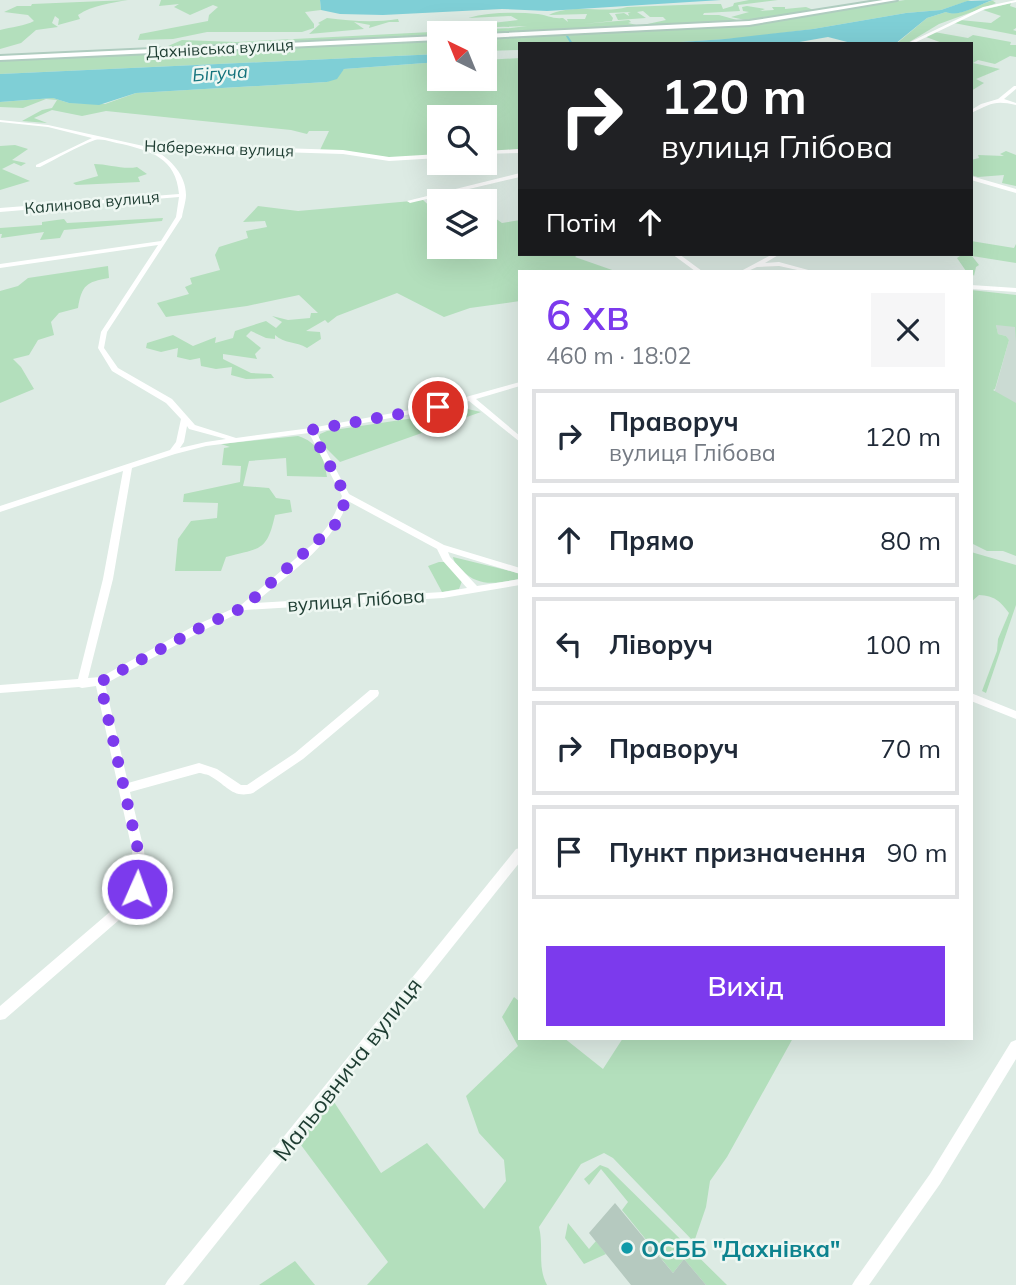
<!DOCTYPE html>
<html lang="uk">
<head>
<meta charset="utf-8">
<style>
  body { margin:0; font-family:Mulish,sans-serif; background:#f6f6f7; color:#1f2937; height:100vh; display:flex; flex-direction:column; font-size:26px; white-space:nowrap }
  * { box-sizing:border-box; margin:0 }
  p { font-size:23px; color:#747a83 }
  .icon { flex:none; width:38px; height:38px; fill:none; stroke:currentColor; stroke-width:2; stroke-linecap:round; stroke-linejoin:round }
  .map { position:relative; flex:1; overflow:hidden }
  .sheet { position:absolute; left:518px; top:270px; width:455px; height:770px; display:flex; flex-direction:column; background:#fff; border-radius:0px; box-shadow:0 7px 28px #0002 }
  .sheet>* { flex:none }
  .hud { position:absolute; left:518px; top:42px; width:455px; height:214px; border-radius:0px; box-shadow:0 7px 28px #0002; background:#202124; color:#fff; overflow:hidden }
  .needle { width:46px; rotate:317deg }
  .controls { position:absolute; left:427px; top:21px; display:grid; gap:14px }
  .controls a { display:grid; place-items:center; width:70px; height:70px; border-radius:0px; background:#fff; box-shadow:0 7px 28px #0002; font-size:35px }
  .pin { position:absolute; display:grid; place-items:center; width:60px; height:60px; color:#fff; margin:-30px; border:4px solid #fff; border-radius:50%; box-shadow:0 2px 7px #0007 }
  .me { position:absolute; width:77px; margin:-38px; rotate:2deg; stroke-linejoin:round; filter:drop-shadow(0 0 5px #0008) }
  .turn { display:flex; align-items:center; gap:24px; height:147px; padding:0 28px; font-size:32px }
  .turn .icon { width:91px; height:91px; stroke-width:2.5 }
  .turn b { display:block; font-size:49px; line-height:60px }
  .then { display:flex; align-items:center; height:66px; padding:0 28px; background:#0003; gap:14px; font-size:26px }
  .round { display:grid; place-items:center; flex:none; width:74px; height:74px; border-radius:0px; background:#f6f6f7 }
  .overview { display:flex; align-items:center; justify-content:space-between; height:119px; padding:0 28px }
  h1 { font-size:42px; font-weight:600; line-height:52px; color:#7c3aed }
  .primary-button { display:flex; gap:14px; margin-top:auto; padding:14px 28px }
  .primary-button a { flex:1; height:80px; border-radius:0px; background:#7c3aed; color:#fff; font-size:28px; font-weight:600; line-height:80px; text-align:center }
  ul { padding:0; list-style:none }
  li { display:flex; align-items:center; gap:21px; height:94px; margin:0 14px 10px; padding:0 14px; border:4px solid #e0e1e3; border-radius:0px }
  li div { flex:1 }
  li b { display:block; font-size:26px }
  li em { font-style:normal }
  .map>svg:first-child { display:block }
  .built { fill:#cbdbd3 }
  .green { fill:#b3dfbc }
  .water { fill:#7fcfd6 }
  .lines { fill:none; stroke-linecap:round; stroke-linejoin:round }
  .stream { stroke:#7fcfd6; stroke-width:2 }
  .building { fill:#b5c9bf }
  .secondary-casing { stroke:#afccbf; stroke-width:4 }
  .street { fill:#fff; fill-rule:evenodd }
  .secondary { fill:#fff; fill-rule:evenodd }
  .route { stroke:#7c3aed; stroke-width:12; stroke-dasharray:0 21.6 }
  .culture-dot { fill:#0f9aa8; stroke:#eef7f2; stroke-width:2.5 }
  .labels { text-anchor:middle; dominant-baseline:central; stroke-width:5; stroke-linejoin:round; paint-order:stroke }
  .far-street-label { font-size:16px; fill:#1d3c31; stroke:#eef7f2 }
  .far-water-label { font-size:18px; font-style:italic; fill:#13727c; stroke:#eef7f2 }
  .street-label { font-size:19px; fill:#1d3c31; stroke:#eef7f2 }
  .near-street-label { font-size:23px; fill:#1d3c31; stroke:#eef7f2 }
  .near-culture-label { font-size:23px; font-weight:bold; fill:#0d838f; stroke:#eef7f2; text-anchor:start }
</style>
</head>
<body>
<div class="map">
<svg width="1016" height="1285" viewBox="0 0 1016 1285">
  <rect width="100%" height="100%" fill="#ddebe4"/>
  <polygon class="built" points="1016,297 1016,412 991,405 1009,340 1006,336 998,334 996,325"/>
  <g class="green">
    <path d="M128,0C111,3 93,5 78,15L80,19L58,25L59,19L55,16L52,23L58,27L36,30L21,43L0,49V30C11,27 25,26 34,21L28,15L4,12L17,6H31L32,4Z"/>
    <polygon points="161,0 320,0 321,10 305,12 314,24 314,28 302,32 207,32 173,39 138,40 140,34 208,21 209,15 218,7 213,5 190,15 174,7 179,4 159,6"/>
    <path d="M749,0H778L738,5L740,11L704,13L703,15H719L744,22L648,27L643,25L666,20L663,17H650L643,11L637,12L646,18L618,20L615,14L624,13L629,16L628,13L631,12L609,13L613,18L612,21L583,24L629,20L631,22L628,23L641,26L485,35L439,33L418,37L161,49L182,40L236,42L511,28L527,26L471,28L453,23L471,21L474,25L518,20L511,16L468,18C490,12 515,12 538,14C547,15 552,19 563,18L568,22L567,19H585L587,14L549,15C571,3 605,14 627,7L709,4H721L723,9L733,6L734,3Z"/>
    <polygon points="905,0 971,0 941,10 906,13 813,29 741,38 651,44 520,44 520,50 485,51 485,37 729,26"/>
    <path d="M996,0L993,1L996,3L994,4L939,24L906,44H896L927,18L946,12C961,18 980,2 996,0Z"/>
    <polygon points="1011,3 1010,6 1016,8 1016,28 1013,30 1016,31 1016,35 954,23 960,20 991,23 1001,16 983,10"/>
    <polygon points="747,6 765,9 760,11 774,10 772,7 785,7 785,9 806,7 816,11 750,21 731,17 749,12 743,11 742,7"/>
    <path d="M327,18C351,21 374,23 398,19L399,22H389L369,28L370,25L354,22L364,29L309,34L320,24L318,23Z"/>
    <polygon points="934,32 968,38 973,35 1011,42 1010,45 1016,45 1016,57 1010,56 995,64 978,60 973,63 1000,69 976,79 984,83 971,91 971,44 945,44 926,37"/>
    <polygon points="439,40 439,54 0,74 0,60"/>
    <polygon points="520,58 520,149 485,152 485,117 439,117 439,156 395,158 320,150 329,131 309,131 307,134 291,130 106,111 82,116 52,110 34,118 47,123 22,121 42,110 52,108 57,100 46,99 23,108 0,107 0,102 53,98 69,103 105,104 136,93 327,82 344,69 439,62 439,79 485,79 485,60"/>
    <polygon points="15,145 28,149 12,160 26,163 21,166 14,163 2,169 30,181 0,190 0,146"/>
    <polygon points="1006,151 1016,155 1016,186 1002,183 1004,175 978,177 971,175 971,160 979,158 978,155 1004,156 1000,154"/>
    <path d="M94,164C108,164 124,170 137,167L147,174L138,177L140,182L76,185L73,183L98,176Z"/>
    <path d="M423,200L436,212L439,211V247H485V211L502,223L520,220V254H579L575,257L615,271H520V301L470,308L444,317L397,293L337,316L328,323L325,320L306,331L320,332L321,339L307,348C296,341 284,344 275,335V339L266,338L251,331L246,336L261,348L255,354L257,359L223,354V359L251,373L271,374L274,378L246,379L231,375L232,367L216,369L201,366L200,358L190,360L177,357L178,348L161,352L146,348L147,343L173,335L193,346L216,337L215,343L233,338L235,331L266,321L276,328L282,322L272,316L288,320L310,318L311,313H318L299,295L247,306L166,317L157,303L189,294L185,287L192,284L190,278L220,270L215,255L219,247L248,238L246,231L267,227L265,221L243,222L258,206L298,211Z"/>
    <polygon points="163,218 162,221 64,230 60,238 40,240 44,232 1,238 2,234 0,234 0,228 42,225 42,222 64,219 67,223"/>
    <polygon points="971,241 1014,248 1016,244 1016,263 972,256 979,265 976,267 974,276 971,271 966,271 957,258 960,256 948,254 971,254"/>
    <path d="M108,266L109,278C86,282 82,285 78,308L59,313L51,322L54,335L38,340L29,355L13,359L21,367L34,389L0,403V291L18,286L28,278Z"/>
    <polygon points="971,290 1016,295 1016,341 1015,327 996,325 998,334 1006,336 1009,340 995,389 993,390 1016,403 1016,556 1003,551 987,551 971,543"/>
    <polygon points="463,408 481,412 340,462 318,440 320,434 327,431 434,415"/>
    <path d="M298,436C318,442 324,457 327,477L287,476L286,458L249,461L243,486L269,488L276,498L290,500L292,512L275,515C267,552 260,548 226,557L221,571H175L178,539L191,521L217,518L218,503L183,502L184,494L240,482L241,466L222,465L224,448L230,447L221,444Z"/>
    <path d="M971,552L1016,565V605L986,693L982,691L997,651L998,639L1009,613C1000,601 995,596 979,595L971,602Z"/>
    <path d="M453,557L518,573L520,579C497,583 479,588 462,570C457,565 454,563 453,557Z"/>
    <polygon points="439,562 445,562 462,581 459,589 442,592 428,566"/>
    <path d="M514,997L520,1002V1038H564L603,1069L623,1038H793L727,1157L710,1181L706,1207L694,1242L613,1158L604,1153L581,1164L539,1227C544,1247 537,1267 547,1285H367L388,1262L298,1141L332,1099L381,1173L427,1143L484,1209L506,1181L504,1160L479,1133L466,1096L518,1046L502,1017Z"/>
    <polygon points="600,1165 608,1168 727,1285 706,1285 684,1259 673,1273 622,1210 628,1202 601,1169 589,1185 584,1179"/>
    <polygon points="568,1223 589,1249 596,1241 606,1254 584,1264 565,1238"/>
    <polygon points="295,1261 315,1285 259,1285"/>
  </g>
  <g class="water">
    <polygon points="320,0 721,0 547,11 502,9 383,15 340,14 321,10"/>
    <path d="M993,0C979,4 960,18 946,12L927,18L895,44H855L828,37L788,44H651L725,39L813,29L906,13L941,10L967,1Z"/>
    <polygon points="439,54 439,62 344,69 337,79 327,82 136,93 99,105 69,103 53,98 0,102 0,74"/>
  </g>
  <g class="lines">
    <polyline class="stream" points="567,36 572,44"/>
  </g>
  <polygon class="building" points="615,1203 673,1273 684,1259 706,1285 631,1285 589,1233"/>
  <g class="lines">
    <defs>
      <g id="secondary">
        <polygon points="883,0 897,0 749,25 485,38 485,34 749,21"/>
        <polygon points="439,36 439,40 0,60 0,56"/>
      </g>
    </defs>
    <use href="#secondary" class="secondary-casing"/>
    <g class="street">
      <polygon points="1016,0 1016,2 985,9 912,44 906,44 983,7"/>
      <path d="M1014,86H1016V89L1004,99L1016,103V105C994,100 991,104 971,113V110L981,104L998,99Z"/>
      <path d="M0,120L48,125L148,147L184,145L343,150L389,157L439,154V158L389,161L343,154L184,149L155,150C171,160 186,175 186,195C186,201 183,210 182,217L107,332L104,348L118,368L172,399L195,425L236,438L311,428L437,405L520,382V386L476,399L520,436V442L469,401L438,409L316,432L349,494L444,545L520,568V574L448,552L450,557L477,586L520,579V585L443,598L245,610L200,632L105,684L128,783L199,763L217,769L241,785H247L295,753L370,690H378L379,693L378,696L303,759L253,793C232,799 227,785 210,776C209,775 201,773 199,773L130,792L144,850L146,876L134,907L5,1019L0,1020V1006L125,899L134,876L132,850L96,686L82,688L79,687L0,693V685L78,679L103,579L123,471L0,512V506L170,450L176,442L181,419L166,403L112,371L98,348L101,332L158,245L0,268V264L161,241L176,217L179,197L0,212V208L179,194C176,158 151,151 122,144C114,143 103,138 95,140C76,147 58,158 40,167H36V165L92,138L48,127L0,122ZM187,426L189,429L226,439L206,442L180,448L184,442ZM309,433L342,496L335,513L327,527L315,542L241,605L194,626L101,677L88,678L113,579L132,468L175,454L206,446ZM348,501L437,549L443,561L467,588L443,592L255,603C290,572 332,547 348,501Z"/>
      <polygon points="520,149 520,153 485,154 485,151"/>
      <polygon points="520,173 520,177 410,203 407,201"/>
      <polygon points="971,176 1016,189 1016,193 971,180"/>
      <polygon points="672,254 679,254 702,271 695,271"/>
      <polygon points="773,254 780,254 765,263 779,262 812,271 802,271 779,266 757,267 748,271 741,271"/>
      <polygon points="971,285 1016,288 1016,292 971,289"/>
      <polygon points="971,693 1016,711 1016,719 971,701"/>
      <polygon points="520,848 520,862 183,1285 165,1285 168,1280 516,849"/>
      <polygon points="1016,1040 1016,1059 940,1184 869,1285 852,1285 855,1280 930,1174 1011,1042"/>
    </g>
    <use href="#secondary" class="secondary"/>
  </g>
  <g class="lines">
    <polyline class="route" points="137,889 140,876 138,850 100,682 205,625 244,607 334,526 340,518 346,496 311,430 438,407"/>
  </g>
  <circle class="culture-dot" cx="627" cy="1248" r="7"/>
  <g class="labels">
    <g class="far-street-label">
      <text transform="translate(220 48) rotate(-3)">Дахнівська вулиця</text>
      <text transform="translate(219 148) rotate(2)">Набережна вулиця</text>
      <text transform="translate(92 202) rotate(-5)">Калинова вулиця</text>
    </g>
    <g class="far-water-label">
      <text transform="translate(220 73) rotate(-4)">Бігуча</text>
    </g>
    <g class="street-label">
      <text transform="translate(356 600) rotate(-4)">вулиця Глібова</text>
    </g>
    <g class="near-street-label">
      <text transform="translate(347 1069) rotate(-52)">Мальовнича вулиця</text>
    </g>
    <g class="near-culture-label">
      <text x="641" y="1248">ОСББ "Дахнівка"</text>
    </g>
  </g>
</svg>
<div class="controls">
<a><svg class="needle" viewBox="-14 -14 28 28"><path d="M0-13l5 13h-10z" fill="#e53935"/><path d="M0 13l5-13h-10z" fill="#747a83"/></svg></a>
<a><svg class="icon" aria-label="search" viewBox="0 0 24 24"><circle cx="10" cy="10" r="6"/><path d="M15 15l6 6"/></svg></a>
<a><svg class="icon" aria-label="layers" viewBox="0 0 24 24"><path d="M12 4l9 5-9 5-9-5zM3 14l9 5 9-5"/></svg></a>
</div>
<div class="pin" style="left:438px;top:407px;background:#d93025"><svg class="icon" aria-label="arrive" viewBox="0 0 24 24"><path d="M6 21V4h12l-3 4 3 4H6"/></svg></div>
<svg class="me" style="left:137px;top:889px" viewBox="-20 -20 40 40"><circle r="17" fill="#7c3aed" stroke="#fff" stroke-width="3"/><path d="M0-11L8 9 0 5-8 9z" fill="#fff"/></svg>
<div class="hud">
<div class="turn"><svg class="icon" aria-label="right" viewBox="0 0 24 24"><path d="M7 20v-9h11M14 6l5 5-5 5"/></svg><div><b>120 m</b>вулиця Глібова</div></div>
<div class="then">Потім<svg class="icon" aria-label="ahead" viewBox="0 0 24 24"><path d="M12 20V5M6 11l6-6 6 6"/></svg></div>
</div>
<section class="sheet">
<div class="overview"><div><h1>6 хв</h1><p>460 m · 18:02</p></div><a class="round"><svg class="icon" aria-label="close" viewBox="0 0 24 24"><path d="M6 6l12 12M18 6L6 18"/></svg></a></div>
<ul>
<li><svg class="icon" aria-label="right" viewBox="0 0 24 24"><path d="M7 20v-9h11M14 6l5 5-5 5"/></svg><div><b>Праворуч</b><p>вулиця Глібова</p></div><em>120 m</em></li>
<li><svg class="icon" aria-label="ahead" viewBox="0 0 24 24"><path d="M12 20V5M6 11l6-6 6 6"/></svg><div><b>Прямо</b></div><em>80 m</em></li>
<li><svg class="icon" aria-label="left" viewBox="0 0 24 24"><path d="M17 20v-9H6M10 6l-5 5 5 5"/></svg><div><b>Ліворуч</b></div><em>100 m</em></li>
<li><svg class="icon" aria-label="right" viewBox="0 0 24 24"><path d="M7 20v-9h11M14 6l5 5-5 5"/></svg><div><b>Праворуч</b></div><em>70 m</em></li>
<li><svg class="icon" aria-label="arrive" viewBox="0 0 24 24"><path d="M6 21V4h12l-3 4 3 4H6"/></svg><div><b>Пункт призначення</b></div><em>90 m</em></li>
</ul>
<div class="primary-button"><a>Вихід</a></div>
</section>
</div>
</body>
</html>
